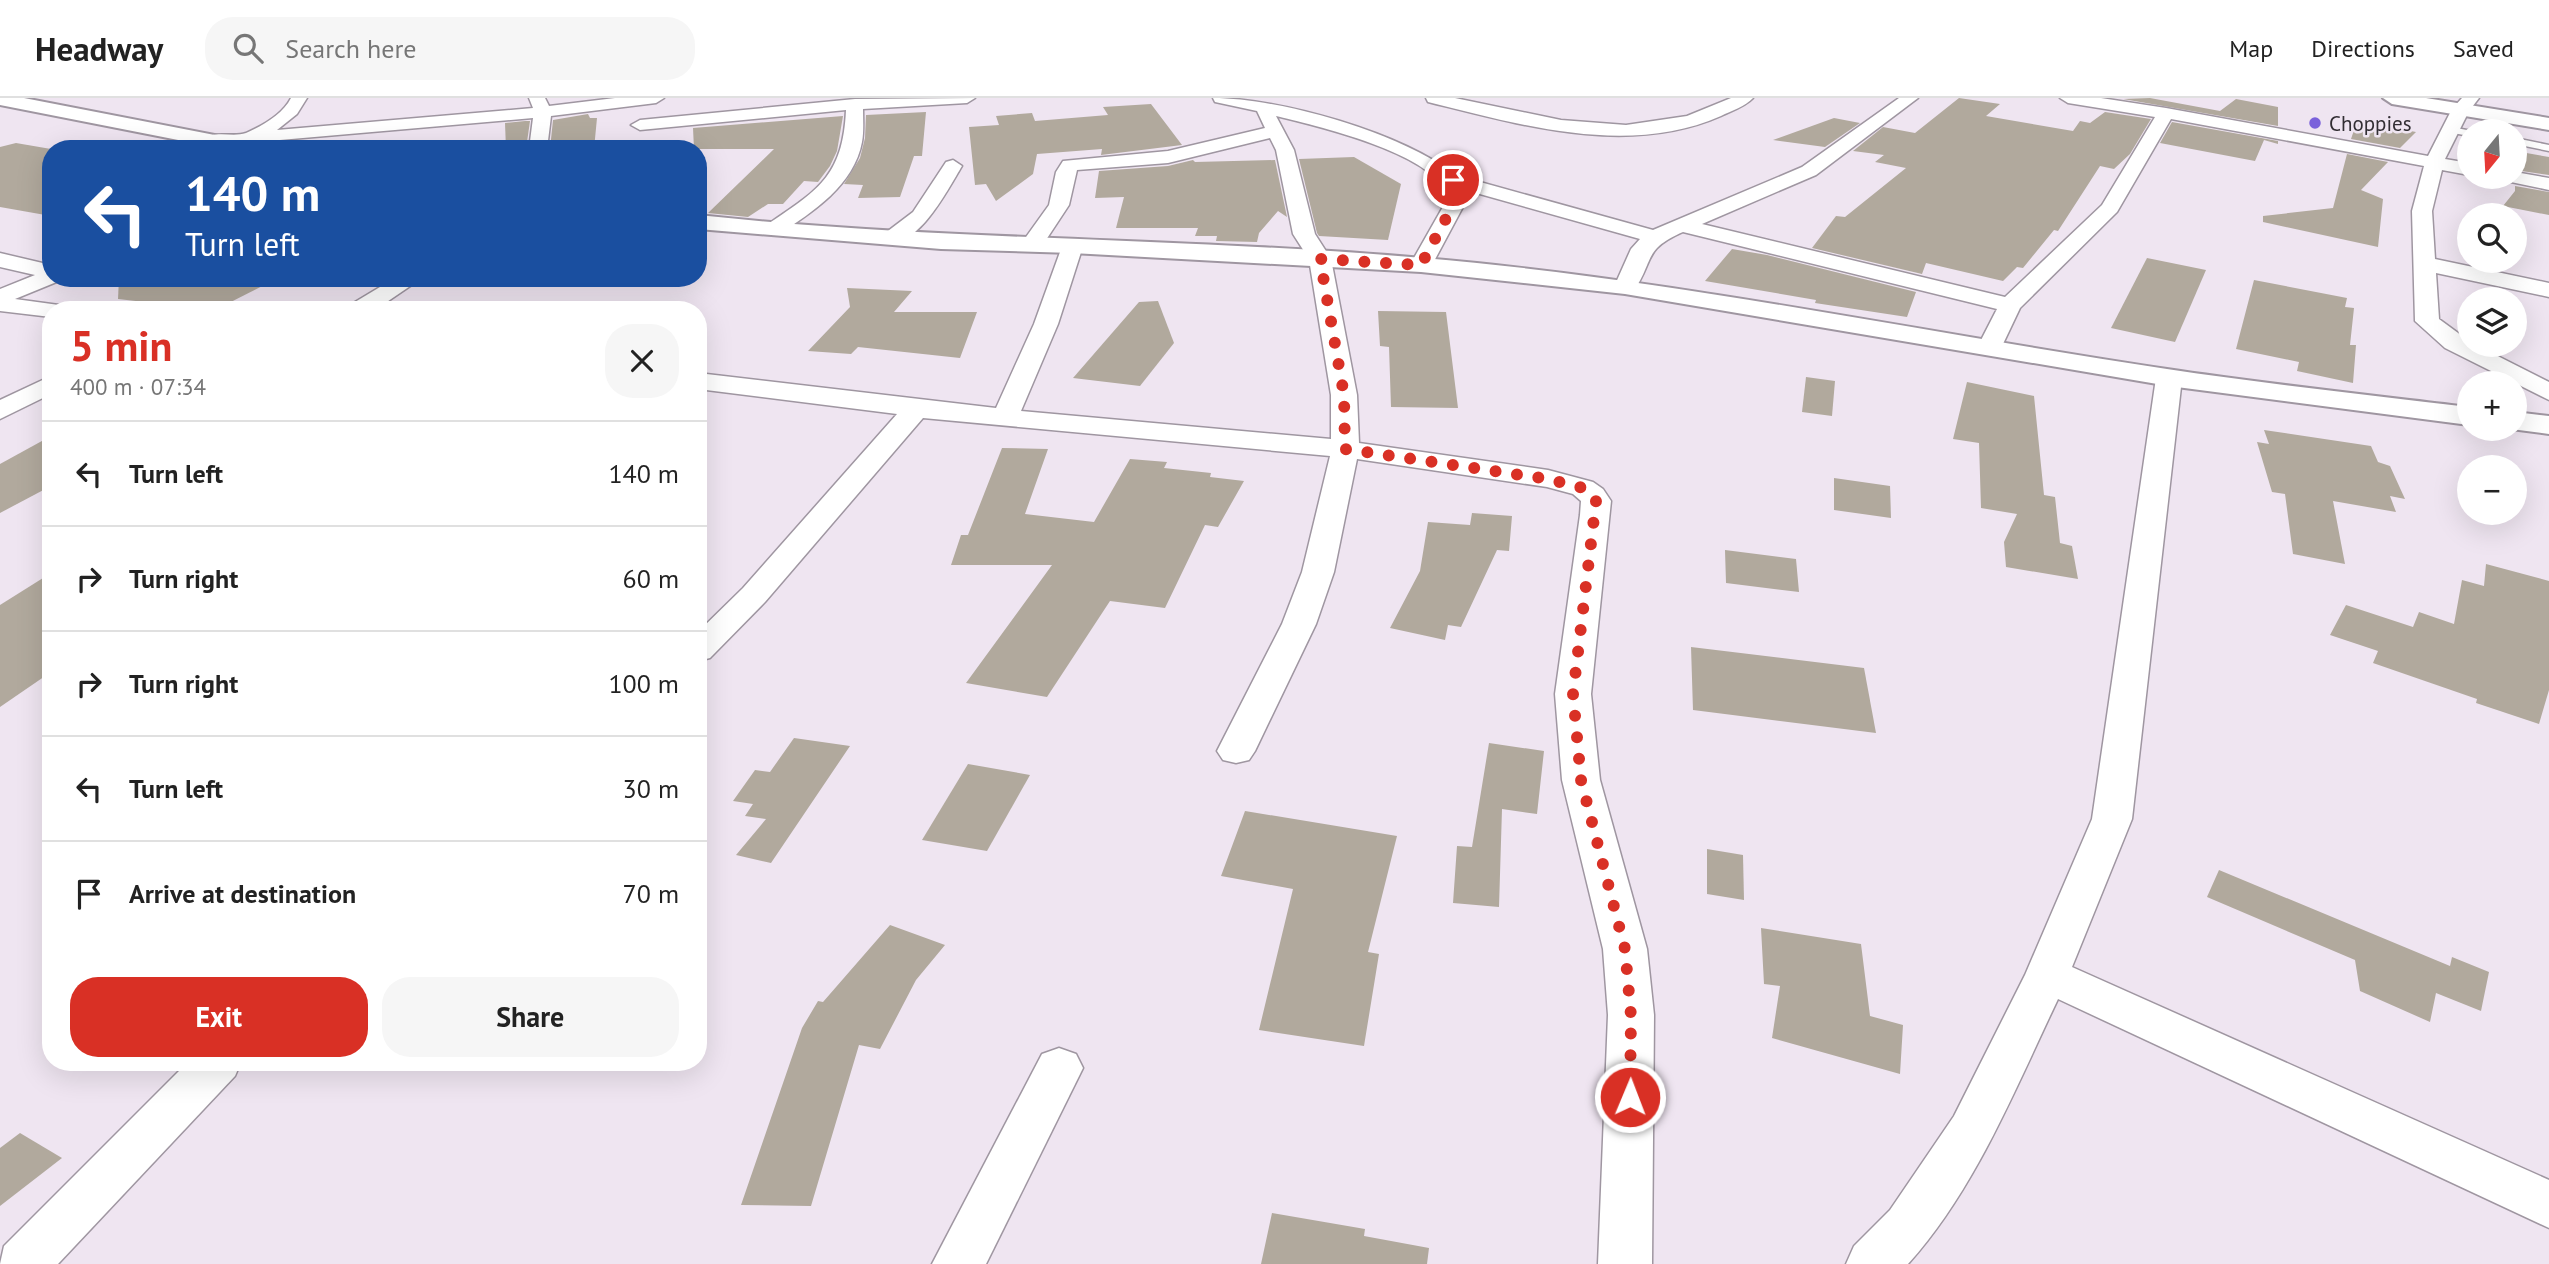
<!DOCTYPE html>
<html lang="en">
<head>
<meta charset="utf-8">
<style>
  body { margin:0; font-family:"PT Sans",sans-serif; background:#f6f6f6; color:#222; height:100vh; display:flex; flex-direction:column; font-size:26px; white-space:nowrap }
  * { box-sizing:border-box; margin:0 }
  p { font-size:23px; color:#767676 }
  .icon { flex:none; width:38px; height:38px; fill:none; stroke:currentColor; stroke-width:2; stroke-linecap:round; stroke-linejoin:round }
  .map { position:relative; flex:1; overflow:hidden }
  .side { position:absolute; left:42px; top:203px; width:665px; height:770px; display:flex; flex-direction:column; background:#fff; border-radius:28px; box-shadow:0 7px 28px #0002 }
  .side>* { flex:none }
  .banner { position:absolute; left:42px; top:42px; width:665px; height:147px; border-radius:28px; box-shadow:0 7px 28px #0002; background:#1a4fa0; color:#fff; overflow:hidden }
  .needle { width:46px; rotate:198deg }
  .buttons { position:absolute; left:2457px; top:21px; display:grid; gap:14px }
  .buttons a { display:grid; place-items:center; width:70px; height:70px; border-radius:50%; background:#fff; box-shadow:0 7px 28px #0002; font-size:35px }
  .pin { position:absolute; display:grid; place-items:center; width:60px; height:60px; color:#fff; margin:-30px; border:4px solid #fff; border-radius:50%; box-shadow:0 2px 7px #0007 }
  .me { position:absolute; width:77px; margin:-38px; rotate:1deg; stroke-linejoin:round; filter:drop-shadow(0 0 5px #0008) }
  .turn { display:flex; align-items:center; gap:24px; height:147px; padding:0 28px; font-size:32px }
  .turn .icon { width:91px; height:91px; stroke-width:2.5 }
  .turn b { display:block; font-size:49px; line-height:60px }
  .round { display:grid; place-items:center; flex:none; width:74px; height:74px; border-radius:28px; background:#f6f6f6 }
  .head { display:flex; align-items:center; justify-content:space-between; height:119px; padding:0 28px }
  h1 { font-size:42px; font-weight:700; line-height:52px; color:#d93025 }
  .primary-button { display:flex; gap:14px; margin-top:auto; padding:14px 28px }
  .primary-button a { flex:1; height:80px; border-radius:28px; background:#d93025; color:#fff; font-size:28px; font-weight:700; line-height:80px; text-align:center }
  .primary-button a+a { background:#f6f6f6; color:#222 }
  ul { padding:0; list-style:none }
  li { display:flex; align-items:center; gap:21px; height:105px; padding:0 28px; border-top:2px solid #e0e0e0 }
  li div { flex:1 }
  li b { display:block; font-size:26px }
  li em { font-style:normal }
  header { display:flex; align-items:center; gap:42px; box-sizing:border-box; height:98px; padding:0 35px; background:#fff; border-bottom:2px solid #e0e0e0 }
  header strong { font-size:33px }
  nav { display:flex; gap:38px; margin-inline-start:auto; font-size:24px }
  .search { width:490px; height:63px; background:#f6f6f6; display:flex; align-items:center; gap:18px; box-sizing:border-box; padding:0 24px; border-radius:28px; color:#767676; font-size:26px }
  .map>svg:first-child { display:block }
  .building { fill:#b1a99d }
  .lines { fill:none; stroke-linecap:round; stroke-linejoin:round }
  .lane-casing { stroke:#9f96a1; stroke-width:3 }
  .street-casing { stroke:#9f96a1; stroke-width:3 }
  .secondary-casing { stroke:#9f96a1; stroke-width:4 }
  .lane { fill:#fff; fill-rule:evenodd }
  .street { fill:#fff; fill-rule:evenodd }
  .secondary { fill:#fff; fill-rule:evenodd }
  .route { stroke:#d93025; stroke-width:12; stroke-dasharray:0 21.6 }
  .poi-dot { fill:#7a61db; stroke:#efe5f1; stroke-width:2.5 }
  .labels { text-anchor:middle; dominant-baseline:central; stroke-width:5; stroke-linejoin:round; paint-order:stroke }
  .far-poi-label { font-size:21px; fill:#322e33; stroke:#efe5f1; text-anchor:start }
</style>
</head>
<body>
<header>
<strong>Headway</strong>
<div class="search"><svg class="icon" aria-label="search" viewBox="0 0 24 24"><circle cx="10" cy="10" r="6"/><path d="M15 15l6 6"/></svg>Search here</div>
<nav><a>Map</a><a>Directions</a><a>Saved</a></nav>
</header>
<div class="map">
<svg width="2549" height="1166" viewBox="0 0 2549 1166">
  <rect width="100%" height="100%" fill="#efe5f1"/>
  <g class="building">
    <polygon points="1959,0 2000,6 1986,18 2073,33 2080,23 2090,25 2105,14 2151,21 2130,56 2114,71 2100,68 2058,133 2054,132 2023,170 2017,169 2003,183 1926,165 1922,176 1812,150 1836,118 1845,119 1906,70 1875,64 1884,57 1853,53 1883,29 1915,35"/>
    <polygon points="2150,0 2220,13 2236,1 2278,9 2278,28 2123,1"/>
    <polygon points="1151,6 1182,47 1101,57 1102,51 1037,56 1033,76 996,103 986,86 975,87 969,29 999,27 996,18 1032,15 1035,23 1108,17 1103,9"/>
    <polygon points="926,14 922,58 914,58 900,99 858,100 863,87 844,86 860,60 865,40 866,17"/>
    <polygon points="588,16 590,20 597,20 594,51 550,51 553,22"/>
    <polygon points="843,18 837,53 830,68 818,84 804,83 783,106 768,106 748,119 708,115 774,51 694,51 693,30"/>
    <polygon points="1834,20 1860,25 1825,49 1773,42"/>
    <polygon points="525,23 530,23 526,51 506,51 505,25"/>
    <polygon points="2357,23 2416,34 2400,50 2351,41"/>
    <polygon points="2172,24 2278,43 2278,46 2264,42 2255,63 2160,45"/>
    <polygon points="16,45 51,51 51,118 0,109 0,49"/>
    <polygon points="2515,53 2549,59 2549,77 2515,72"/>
    <polygon points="2347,56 2388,64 2361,92 2383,101 2378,149 2263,124 2263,118 2333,110"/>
    <polygon points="1354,59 1401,86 1388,142 1319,138 1317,135 1299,61"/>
    <polygon points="1193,62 1195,64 1275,62 1287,119 1278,113 1259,135 1257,144 1216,143 1217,138 1195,138 1198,130 1116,130 1124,99 1095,100 1099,73 1168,68"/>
    <polygon points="2515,88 2549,94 2549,117 2503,108 2515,93"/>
    <polygon points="1732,151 1767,157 1916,194 1907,219 1815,205 1816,202 1705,183"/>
    <polygon points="2147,160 2206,172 2175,244 2111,230"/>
    <polygon points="119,180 278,180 215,212 118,201"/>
    <polygon points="2254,182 2347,200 2345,209 2354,210 2350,247 2356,247 2353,285 2297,273 2299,264 2236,251"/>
    <polygon points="847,190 912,193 894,214 977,214 960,260 858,249 851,256 808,253 850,209"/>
    <polygon points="1158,203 1174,245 1140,288 1073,280 1139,204"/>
    <polygon points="1378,213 1446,214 1458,310 1391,309 1389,249 1380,248"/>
    <polygon points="1806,279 1835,283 1832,318 1802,314"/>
    <polygon points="1967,284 2034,298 2044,397 2055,399 2060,445 2072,448 2078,481 2006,469 2004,444 2017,416 1981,410 1979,345 1953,341"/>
    <polygon points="2264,332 2371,348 2378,364 2390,368 2405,401 2390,398 2396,414 2333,403 2345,466 2293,456 2285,396 2272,394 2257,344 2269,346"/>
    <polygon points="51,338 51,388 0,415 0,366"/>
    <polygon points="1002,350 1048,351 1025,416 1094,424 1130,361 1167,364 1164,370 1211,375 1210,379 1244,383 1218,429 1205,427 1165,510 1110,503 1047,599 966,585 1052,467 951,467 961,437 968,437"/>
    <polygon points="1834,380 1890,388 1891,420 1834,412"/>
    <polygon points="1472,415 1512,418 1509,453 1497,452 1461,529 1448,527 1445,542 1390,530 1420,473 1428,424 1470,427"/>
    <polygon points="1725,452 1796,461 1799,494 1726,485"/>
    <polygon points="2486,466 2549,483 2549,592 2539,626 2476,605 2477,601 2373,565 2378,553 2330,537 2346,507 2413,529 2419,514 2454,526 2462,482 2484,488"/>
    <polygon points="51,475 51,574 0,609 0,507"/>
    <polygon points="1691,549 1864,570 1876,635 1693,612"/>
    <polygon points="794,640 850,648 771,765 736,757 766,721 745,718 753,706 733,703 755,672 770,674"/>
    <polygon points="1489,645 1544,653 1537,716 1502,711 1499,809 1453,805 1457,748 1472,749"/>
    <polygon points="968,666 1030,677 987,753 922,742"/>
    <polygon points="1245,713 1397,738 1368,854 1379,856 1364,948 1259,932 1293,791 1221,778"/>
    <polygon points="1707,751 1743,757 1744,802 1707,796"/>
    <polygon points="2219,772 2450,868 2452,859 2489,874 2481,913 2436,895 2430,924 2360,893 2355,862 2207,799"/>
    <polygon points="890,827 945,847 916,882 880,951 859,947 811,1108 741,1107 802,930 818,903 823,904"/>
    <polygon points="1761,830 1861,846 1870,918 1903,927 1900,976 1772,940 1780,888 1764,886"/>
    <polygon points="20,1035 62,1060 0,1108 0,1050"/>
    <polygon points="1272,1115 1365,1131 1364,1138 1429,1150 1427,1166 1261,1166"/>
  </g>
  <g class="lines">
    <defs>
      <g id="lane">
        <polygon points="2451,29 2472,33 2469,33 2469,38 2448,34 2448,30"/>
        <polygon points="2515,40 2549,47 2549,53 2515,46"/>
      </g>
      <g id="street">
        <path d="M291,0H307L297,16L277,32L533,10L529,0H545L549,8L615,0H664L656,5L551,18L547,51H529L533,20L211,48L202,43C213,31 232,40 246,35C262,28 283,16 291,0Z"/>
        <path d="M975,0L967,5L863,11C863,21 864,33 862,44C854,87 813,114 779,136H765L762,132L765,128C817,93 843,79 846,12L640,32L631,27L640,22L855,1Z"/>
        <path d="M1213,0C1280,0 1402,35 1455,77L1653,132L1802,69L1899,0H1918L1816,77L1702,126L2005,199L2102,107L2155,19L2068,5L2060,0H2101L2166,10L2428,58L2452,11L2462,0H2479L2469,13L2445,61L2469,65V77L2442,72L2432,113L2435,161L2549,185V199L2436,175L2439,221L2469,243V247H2476L2549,284V302L2445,250L2415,223L2412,113L2424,68L2171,21L2117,114L2020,210L2002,248L1999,253L1990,255L1981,253L1978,248L1997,211L1683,134C1642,152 1655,162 1633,194H1617L1614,189L1631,151L1640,141L1462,91L1466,101L1464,107L1432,167L1429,172H1413L1410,167L1444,107C1459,60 1309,26 1276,18L1294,52L1315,136L1331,161L1357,297L1359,345L1548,372L1593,384L1603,391L1611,403L1591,596L1600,682L1647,851L1654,917L1652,1166H1598L1608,917L1603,851L1562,682L1555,596L1580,417L1581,403L1573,396L1547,389L1357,361L1334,474L1316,526L1255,653L1249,662L1236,665L1223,662L1217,653L1282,526L1302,474L1330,358L923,320L765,504L710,560L698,563V534L743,490L897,316L698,291V275L996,310L1034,226L1064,143H1080L1083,148L1058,226L1021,313L1331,341V297L1309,161L1293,136L1276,52L1270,40L1168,65L1077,72L1069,107L1040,151H1024L1021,146L1049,107L1056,74L1063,63L1168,53L1265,30L1257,13L1215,4Z"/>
        <path d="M1426,0H1455L1561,22L1626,27L1687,18L1731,0H1753C1746,8 1731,13 1721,18C1628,59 1521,27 1428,4Z"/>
        <path d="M953,62L962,68C948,91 917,153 884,144L880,140L884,136L913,114L946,64Z"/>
        <polygon points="2515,74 2549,80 2549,92 2506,83 2504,79 2515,79"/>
        <polygon points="0,155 51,167 51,180 61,180 59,183 15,201 59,207 63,212 51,212 51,219 0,213 0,191 35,177 0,169"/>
        <polygon points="395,180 422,180 375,212 346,212 350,207"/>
        <path d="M2169,272L2178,275L2182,280L2132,721L2072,869L2549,1082V1130L2058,901C2015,991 1975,1092 1908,1166H1846L1854,1148L1890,1112L1954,1018L2025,877L2092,721L2156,280L2160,275Z"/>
        <polygon points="51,278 51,296 0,321 0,302"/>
        <polygon points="1059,950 1076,956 1083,970 986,1166 932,1166 1042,956"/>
        <polygon points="188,964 241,964 235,978 58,1166 0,1166 4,1148"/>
      </g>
      <g id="secondary">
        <polygon points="0,0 24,0 256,45 266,51 224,51 0,7"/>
        <polygon points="2383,0 2426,0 2549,20 2549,32 2392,6"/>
        <path d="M698,117C939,143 1181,139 1423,160C1673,181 1919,234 2167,271C2267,286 2368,297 2469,309V327L2169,288L1625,196L1421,174L1072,155L941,151L698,131Z"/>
        <polygon points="2515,314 2549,318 2549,336 2511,331 2515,331"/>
      </g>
    </defs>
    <use href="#lane" class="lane-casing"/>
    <use href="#street" class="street-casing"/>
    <use href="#secondary" class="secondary-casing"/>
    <use href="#lane" class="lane"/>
    <use href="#street" class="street"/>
    <use href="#secondary" class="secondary"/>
  </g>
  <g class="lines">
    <polyline class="route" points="1453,82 1457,100 1421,167 1320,161 1344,297 1345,351 1548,381 1583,390 1592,397 1596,403 1573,596 1581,682 1625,851 1631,918 1630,999"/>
  </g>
  <circle class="poi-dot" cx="2315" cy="25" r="7"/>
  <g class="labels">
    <g class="far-poi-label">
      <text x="2329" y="25">Choppies</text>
    </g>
  </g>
</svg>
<div class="buttons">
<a><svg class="needle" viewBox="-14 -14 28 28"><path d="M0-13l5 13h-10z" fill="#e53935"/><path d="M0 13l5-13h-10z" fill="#767676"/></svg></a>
<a><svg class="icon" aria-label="search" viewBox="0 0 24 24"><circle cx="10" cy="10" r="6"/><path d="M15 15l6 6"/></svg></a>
<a><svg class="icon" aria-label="layers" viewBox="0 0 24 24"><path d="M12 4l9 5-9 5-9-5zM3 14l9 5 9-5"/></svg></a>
<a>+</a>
<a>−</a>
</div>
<div class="pin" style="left:1453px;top:82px;background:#d93025"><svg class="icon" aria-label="arrive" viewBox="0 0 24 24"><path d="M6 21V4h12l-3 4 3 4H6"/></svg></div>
<svg class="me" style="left:1630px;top:999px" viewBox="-20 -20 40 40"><circle r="17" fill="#d93025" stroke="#fff" stroke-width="3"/><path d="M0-11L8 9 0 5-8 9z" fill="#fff"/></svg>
<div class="banner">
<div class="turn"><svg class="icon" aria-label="left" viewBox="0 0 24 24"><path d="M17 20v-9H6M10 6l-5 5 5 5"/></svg><div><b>140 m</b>Turn left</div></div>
</div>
<section class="side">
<div class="head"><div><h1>5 min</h1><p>400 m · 07:34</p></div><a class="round"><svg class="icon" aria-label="close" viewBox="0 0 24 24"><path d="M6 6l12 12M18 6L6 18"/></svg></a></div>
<ul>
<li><svg class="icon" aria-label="left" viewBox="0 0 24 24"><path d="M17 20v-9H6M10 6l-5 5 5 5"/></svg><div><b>Turn left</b></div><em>140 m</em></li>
<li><svg class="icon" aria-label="right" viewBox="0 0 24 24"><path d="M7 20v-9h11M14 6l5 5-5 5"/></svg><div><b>Turn right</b></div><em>60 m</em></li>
<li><svg class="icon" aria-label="right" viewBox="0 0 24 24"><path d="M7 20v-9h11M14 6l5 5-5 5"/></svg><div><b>Turn right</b></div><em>100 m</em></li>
<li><svg class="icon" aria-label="left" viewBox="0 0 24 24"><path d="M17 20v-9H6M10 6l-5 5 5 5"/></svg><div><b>Turn left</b></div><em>30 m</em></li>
<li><svg class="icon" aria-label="arrive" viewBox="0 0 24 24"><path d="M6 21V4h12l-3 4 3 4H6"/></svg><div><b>Arrive at destination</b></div><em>70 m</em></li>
</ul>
<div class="primary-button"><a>Exit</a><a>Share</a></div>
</section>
</div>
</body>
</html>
